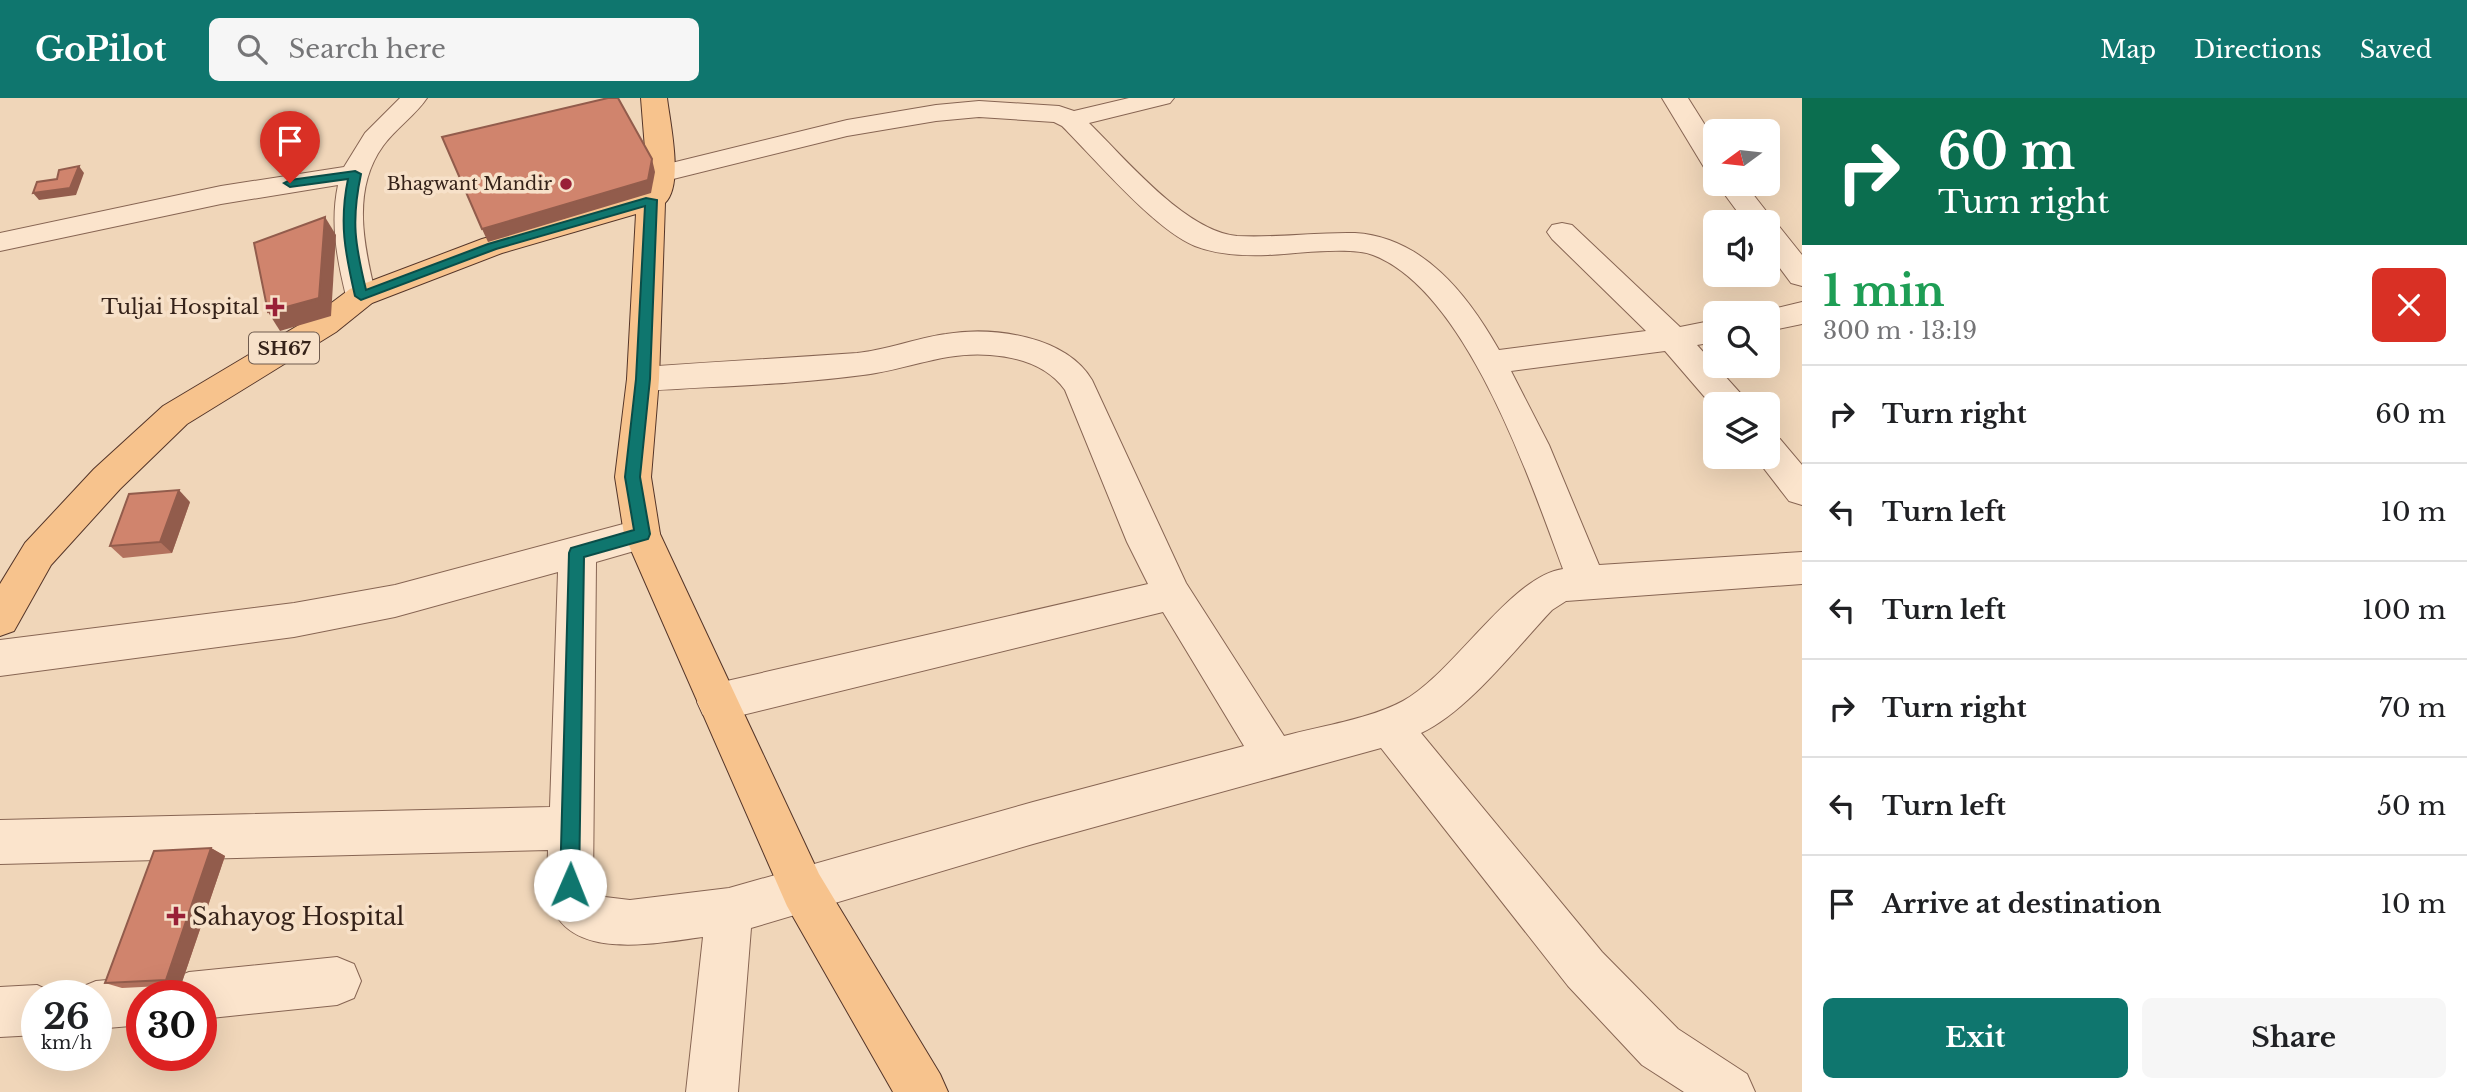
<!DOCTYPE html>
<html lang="en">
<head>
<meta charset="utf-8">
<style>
  body { margin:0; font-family:"Libre Baskerville",serif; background:#f6f6f6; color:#202124; height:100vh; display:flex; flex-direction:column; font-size:26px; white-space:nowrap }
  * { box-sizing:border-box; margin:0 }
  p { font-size:23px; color:#757577 }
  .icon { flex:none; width:38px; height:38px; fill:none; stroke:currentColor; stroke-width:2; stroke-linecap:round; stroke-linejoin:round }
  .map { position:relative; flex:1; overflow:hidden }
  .panel { display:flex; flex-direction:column; background:#fff; width:665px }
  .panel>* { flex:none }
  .guide { background:#0b6e4f; color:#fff; overflow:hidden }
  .needle { width:46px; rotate:255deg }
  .controls { position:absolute; left:1703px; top:21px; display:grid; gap:14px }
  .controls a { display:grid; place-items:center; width:77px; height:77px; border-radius:10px; background:#fff; box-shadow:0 7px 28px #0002; font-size:35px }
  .speed { position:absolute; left:21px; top:882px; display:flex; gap:14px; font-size:35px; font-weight:700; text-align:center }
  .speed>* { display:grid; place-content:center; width:91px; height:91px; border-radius:50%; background:#fff; box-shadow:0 7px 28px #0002; line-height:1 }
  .speed small { font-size:18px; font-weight:400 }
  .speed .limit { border:10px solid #d22; background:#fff; color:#111 }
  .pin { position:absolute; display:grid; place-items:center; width:60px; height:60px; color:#fff; margin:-72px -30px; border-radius:50% 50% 50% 0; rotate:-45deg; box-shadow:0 0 7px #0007 }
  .pin .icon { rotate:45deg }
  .me { position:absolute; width:77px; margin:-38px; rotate:1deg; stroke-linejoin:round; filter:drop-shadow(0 0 5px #0008) }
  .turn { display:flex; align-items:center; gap:24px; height:147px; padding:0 21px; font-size:32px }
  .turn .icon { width:91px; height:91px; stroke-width:2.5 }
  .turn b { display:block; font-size:49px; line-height:60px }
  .round { display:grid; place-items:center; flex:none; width:74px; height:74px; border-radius:10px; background:#f6f6f6 }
  .head { display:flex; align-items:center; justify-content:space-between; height:119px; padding:0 21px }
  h1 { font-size:42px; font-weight:700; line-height:52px; color:#1e9e55 }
  .action { display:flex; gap:14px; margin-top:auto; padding:14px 21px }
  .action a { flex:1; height:80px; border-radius:10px; background:#0f766e; color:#fff; font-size:28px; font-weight:700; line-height:80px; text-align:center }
  .action a+a { background:#f6f6f6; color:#202124 }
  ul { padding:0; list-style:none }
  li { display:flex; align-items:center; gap:21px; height:98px; padding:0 21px; border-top:2px solid #e0e0e0 }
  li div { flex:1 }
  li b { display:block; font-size:26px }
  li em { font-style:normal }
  header { display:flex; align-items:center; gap:42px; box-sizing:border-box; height:98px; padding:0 35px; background:#0f766e; color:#fff }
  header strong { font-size:33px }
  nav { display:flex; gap:38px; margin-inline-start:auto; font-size:24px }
  .search { width:490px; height:63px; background:#f6f6f6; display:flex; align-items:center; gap:18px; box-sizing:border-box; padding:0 24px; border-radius:10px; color:#757577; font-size:26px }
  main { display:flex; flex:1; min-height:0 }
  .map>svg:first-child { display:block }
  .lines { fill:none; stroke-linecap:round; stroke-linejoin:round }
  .minor-casing { stroke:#876553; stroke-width:2 }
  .major-casing { stroke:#543529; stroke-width:2 }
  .minor { fill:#fbe4cc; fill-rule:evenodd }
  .major { fill:#f7c38d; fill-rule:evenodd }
  .wall { fill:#b3725e }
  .shaded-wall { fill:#925c4c }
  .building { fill:#d0846d; stroke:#925c4c; stroke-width:2 }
  .route { fill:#0f766e; stroke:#0a4d48; stroke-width:2 }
  .poi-dot { fill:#992037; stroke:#f7e1c9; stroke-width:2.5 }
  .labels { text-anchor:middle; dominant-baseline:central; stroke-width:7; stroke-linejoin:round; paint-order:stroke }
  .far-poi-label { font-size:18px; fill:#352219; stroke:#f7e1c9; text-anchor:end }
  .shield { fill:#f7e1c9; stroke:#6f5b4e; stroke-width:2 }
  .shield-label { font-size:19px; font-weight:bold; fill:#352219 }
  .poi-label { font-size:21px; fill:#352219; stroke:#f7e1c9; text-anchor:end }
  .near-poi-label { font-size:24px; fill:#352219; stroke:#f7e1c9; text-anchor:start }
</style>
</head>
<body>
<header>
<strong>GoPilot</strong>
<div class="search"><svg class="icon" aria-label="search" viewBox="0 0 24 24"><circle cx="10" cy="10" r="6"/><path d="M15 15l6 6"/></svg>Search here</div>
<nav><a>Map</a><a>Directions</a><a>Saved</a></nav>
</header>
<main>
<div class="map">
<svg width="1802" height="994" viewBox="0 0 1802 994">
  <rect width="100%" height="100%" fill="#f0d6b9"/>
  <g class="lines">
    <defs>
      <g id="minor">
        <path d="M400,0H427C415,18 396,30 383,48C351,92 364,149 376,198L372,205L361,208L350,205L346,198C337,161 330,125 338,87L221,106L0,153V135L221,88L344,69L365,35Z"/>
        <path d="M1129,0H1174L1170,5L1089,25C1126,61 1185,133 1237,138C1276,140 1316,134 1355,135C1423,139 1468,197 1499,252L1646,233L1552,141L1547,134L1552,127L1562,125L1572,127L1680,229L1715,222V244L1697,247L1742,297L1747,306H1715V311L1665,253L1511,273L1549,347L1599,467L1802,454V486L1566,503L1552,512C1516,550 1467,614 1421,635L1602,854L1678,931L1747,976L1755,994H1684L1642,967L1568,888L1381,650L1033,746L751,830L738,994H686L703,839C649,846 552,867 547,785C546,774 548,763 548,752L0,766V722L550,709L558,474L395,519L294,539L0,578V542L294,505L395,487L642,421L655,425L660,436L655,447L596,464L593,787L605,799L630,802L729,790L1033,704L1244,648L1163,514L718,623L703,617L697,604L703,591L718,585L1148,486L1127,444L1065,292C1048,268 1018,259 990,257C945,253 906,272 863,277C790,287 716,288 643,293L631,289L627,281L631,273L643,269C714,264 786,260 857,255C887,252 916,240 946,236C993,228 1066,238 1092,282L1186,485L1284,638C1321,628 1370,621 1403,603C1453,576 1511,478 1563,471C1530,383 1467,193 1373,157C1351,148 1293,156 1268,157C1243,158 1218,157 1195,148C1155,132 1094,60 1062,28L1054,24L979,19L936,23L847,38L661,84L651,82L647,76L651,70L847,22L936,7L979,3L1059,8L1074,13Z"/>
        <polygon points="1662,0 1688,0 1715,43 1715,73 1705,71"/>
        <polygon points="1717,86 1745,86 1770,118 1773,126 1778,127 1802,157 1802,188 1791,185 1768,154 1768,124 1745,124"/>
        <polygon points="1802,204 1802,226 1768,233 1768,215 1756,215"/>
        <polygon points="1768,337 1780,341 1802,367 1802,407 1789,403 1755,359 1768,359"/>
        <polygon points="337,859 354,866 361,883 354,900 337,907 201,921 201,898 165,898 172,881 189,874"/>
        <polygon points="142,879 159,886 164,898 142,898 142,927 96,931 96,898 75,898 79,890 96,883"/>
        <polygon points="37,887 54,895 56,898 37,898 37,937 0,939 0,889"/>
      </g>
      <path id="major" d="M641,0H667C670,25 684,87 665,105L659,281L651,379L660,436L819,776L940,976L948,994H893L787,808L624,436L615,379L627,281L636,116L502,155L372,205L336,234L187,326L120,391L51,467L14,533L0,538V486L25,445L94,371L163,308L314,218L350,191L482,141L641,96L645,92L647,76Z"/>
    </defs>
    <use href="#minor" class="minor-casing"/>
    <use href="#major" class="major-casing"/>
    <use href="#minor" class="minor"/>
    <use href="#major" class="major"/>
  </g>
  <g class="wall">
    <polygon points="190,404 172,455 123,460 110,448"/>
    <polygon points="211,750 225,758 181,887 122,890 105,885"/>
  </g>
  <g class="shaded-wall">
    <polygon points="652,61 655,74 651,95 488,144 482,131"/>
    <polygon points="79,68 84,75 76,97 39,102 33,95"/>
    <polygon points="325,119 336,137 331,218 280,233 268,214"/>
    <polygon points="179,392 190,404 172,455 160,444"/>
    <polygon points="211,750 225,758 181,887 166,882"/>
  </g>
  <g class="building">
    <polygon points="608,0 618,0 652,61 648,82 482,131 442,39"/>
    <polygon points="79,68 70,90 33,95 37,84 57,81 59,72"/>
    <polygon points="325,119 319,200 268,214 254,145"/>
    <polygon points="179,392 160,444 110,448 129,396"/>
    <polygon points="211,750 166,882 105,885 154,753"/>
  </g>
  <path class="route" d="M355,73L361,76C351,123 355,146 366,192L488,146L646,100L657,102L650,281L640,379L650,436L648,441L584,459L579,787L577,794L570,797L563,794L560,787L569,455L571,450L634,432L625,379L636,281L645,108L496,151L361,202L355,198C345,154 339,125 348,81L290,89L284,85L290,82Z"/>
  <g class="poi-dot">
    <circle cx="566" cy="86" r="7"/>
    <path d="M271.5 198.5h7v7h7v7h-7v7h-7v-7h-7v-7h7z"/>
    <path d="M172.5 807.5h7v7h7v7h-7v7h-7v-7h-7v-7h7z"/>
  </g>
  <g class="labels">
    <g class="far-poi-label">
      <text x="552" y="86">Bhagwant Mandir</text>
    </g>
    <rect class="shield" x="249" y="234.5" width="70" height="31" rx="5"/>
    <g class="shield-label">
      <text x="284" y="250">SH67</text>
    </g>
    <g class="poi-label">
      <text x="259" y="209">Tuljai Hospital</text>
    </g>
    <g class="near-poi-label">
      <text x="192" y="818">Sahayog Hospital</text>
    </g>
  </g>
</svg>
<div class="controls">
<a><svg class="needle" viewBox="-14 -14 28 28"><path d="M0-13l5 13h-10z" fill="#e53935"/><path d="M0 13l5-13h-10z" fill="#757577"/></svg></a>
<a><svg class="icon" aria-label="sound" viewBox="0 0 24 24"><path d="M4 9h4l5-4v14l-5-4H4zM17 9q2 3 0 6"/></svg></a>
<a><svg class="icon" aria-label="search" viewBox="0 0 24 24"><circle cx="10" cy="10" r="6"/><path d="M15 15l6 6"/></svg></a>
<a><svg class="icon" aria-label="layers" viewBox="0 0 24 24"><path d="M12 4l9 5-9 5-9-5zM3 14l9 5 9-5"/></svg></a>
</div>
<div class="speed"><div>26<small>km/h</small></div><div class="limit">30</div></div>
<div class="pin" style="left:290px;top:85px;background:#d93025"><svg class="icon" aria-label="arrive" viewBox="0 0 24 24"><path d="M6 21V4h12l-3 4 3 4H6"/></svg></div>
<svg class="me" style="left:570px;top:787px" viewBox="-20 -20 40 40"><circle r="19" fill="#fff"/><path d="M0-13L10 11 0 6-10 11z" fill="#0f766e"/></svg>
</div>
<section class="panel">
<div class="guide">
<div class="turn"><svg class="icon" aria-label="right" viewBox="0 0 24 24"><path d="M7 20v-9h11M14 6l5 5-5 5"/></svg><div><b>60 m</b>Turn right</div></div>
</div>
<div class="head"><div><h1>1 min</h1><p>300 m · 13:19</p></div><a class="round" style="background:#d93025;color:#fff"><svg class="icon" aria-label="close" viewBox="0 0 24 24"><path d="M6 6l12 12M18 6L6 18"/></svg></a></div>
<ul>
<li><svg class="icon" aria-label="right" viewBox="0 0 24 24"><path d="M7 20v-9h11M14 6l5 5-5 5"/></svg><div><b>Turn right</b></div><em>60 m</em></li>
<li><svg class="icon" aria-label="left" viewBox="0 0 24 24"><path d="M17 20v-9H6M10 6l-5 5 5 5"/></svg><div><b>Turn left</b></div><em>10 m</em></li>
<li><svg class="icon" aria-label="left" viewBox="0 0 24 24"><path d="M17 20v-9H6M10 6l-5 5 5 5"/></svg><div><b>Turn left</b></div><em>100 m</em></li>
<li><svg class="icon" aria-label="right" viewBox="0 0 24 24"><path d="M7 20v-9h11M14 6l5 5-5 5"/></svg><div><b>Turn right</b></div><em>70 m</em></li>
<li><svg class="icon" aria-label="left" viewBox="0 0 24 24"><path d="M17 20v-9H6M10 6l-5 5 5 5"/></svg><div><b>Turn left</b></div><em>50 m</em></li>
<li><svg class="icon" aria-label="arrive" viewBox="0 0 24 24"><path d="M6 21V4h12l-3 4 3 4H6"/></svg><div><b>Arrive at destination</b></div><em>10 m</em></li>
</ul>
<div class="action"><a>Exit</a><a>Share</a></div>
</section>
</main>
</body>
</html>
